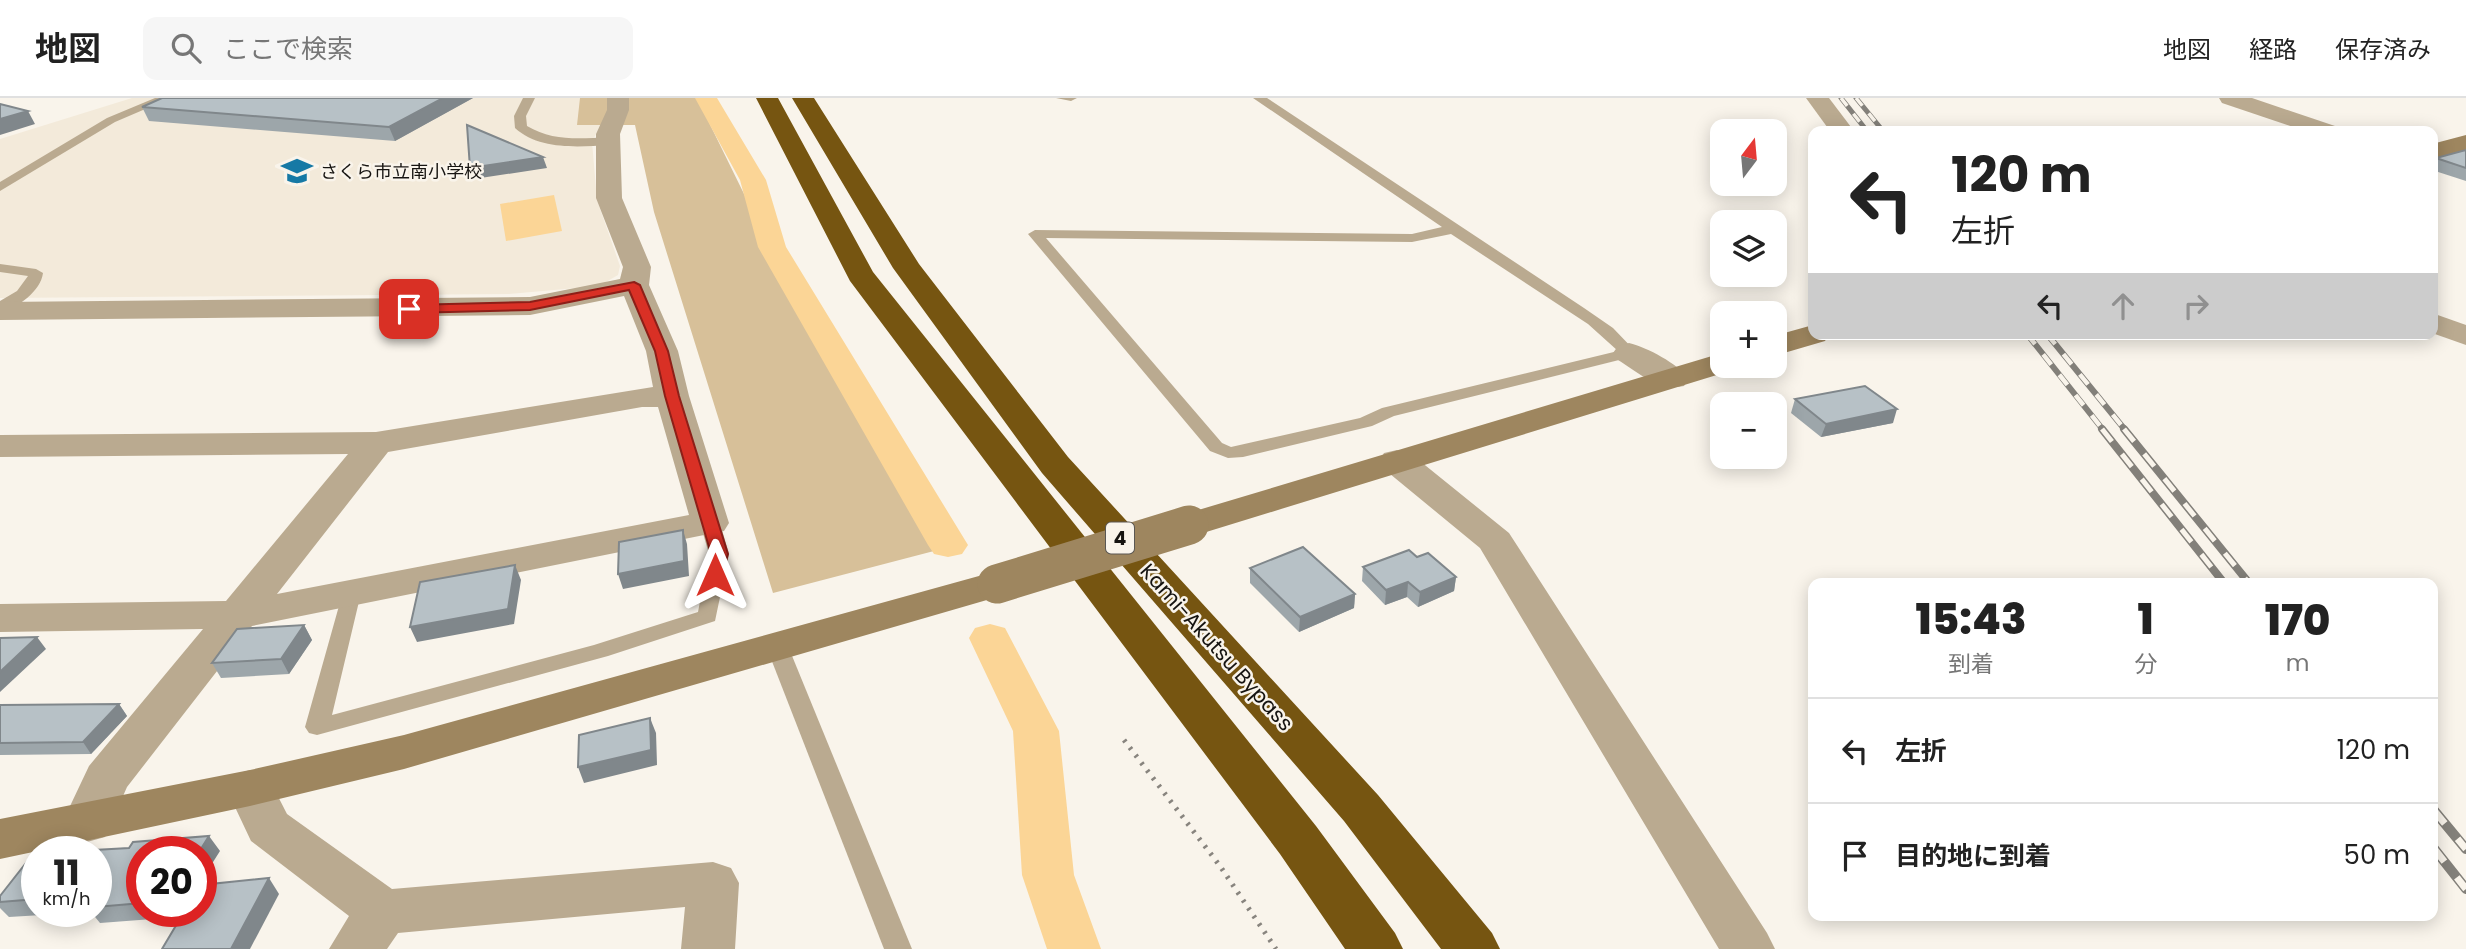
<!DOCTYPE html>
<html lang="ja">
<head>
<meta charset="utf-8">
<style>
  body { margin:0; font-family:Poppins,"Noto Sans JP",sans-serif; background:#f6f6f6; color:#222; height:100vh; display:flex; flex-direction:column; font-size:26px; white-space:nowrap }
  * { box-sizing:border-box; margin:0 }
  p { font-size:23px; color:#767676 }
  .icon { flex:none; width:38px; height:38px; fill:none; stroke:currentColor; stroke-width:2; stroke-linecap:round; stroke-linejoin:round }
  .map { position:relative; flex:1; overflow:hidden }
  .side { position:absolute; left:1808px; top:480px; width:630px; height:343px; display:flex; flex-direction:column; background:#fff; border-radius:14px; box-shadow:0 4px 18px #0003 }
  .side>* { flex:none }
  .guide { position:absolute; left:1808px; top:28px; width:630px; height:214px; border-radius:14px; box-shadow:0 4px 18px #0003; background:#fff; color:#222; overflow:hidden }
  .needle { width:46px; rotate:16deg }
  .controls { position:absolute; left:1710px; top:21px; display:grid; gap:14px }
  .controls a { display:grid; place-items:center; width:77px; height:77px; border-radius:14px; background:#fff; box-shadow:0 4px 18px #0003; font-size:35px }
  .speed { position:absolute; left:21px; top:738px; display:flex; gap:14px; font-size:35px; font-weight:700; text-align:center }
  .speed>* { display:grid; place-content:center; width:91px; height:91px; border-radius:50%; background:#fff; box-shadow:0 4px 18px #0003; line-height:1 }
  .speed small { font-size:18px; font-weight:400 }
  .speed .limit { border:10px solid #d22; background:#fff; color:#111 }
  .pin { position:absolute; display:grid; place-items:center; width:60px; height:60px; color:#fff; margin:-30px; border-radius:14px; box-shadow:0 4px 10px #0006 }
  .me { position:absolute; width:77px; margin:-38px; rotate:0deg; stroke-linejoin:round; filter:drop-shadow(0 0 5px #0008) }
  .turn { display:flex; align-items:center; gap:24px; height:147px; padding:0 28px; font-size:32px }
  .turn .icon { width:91px; height:91px; stroke-width:2.5 }
  .turn b { display:block; font-size:49px; line-height:60px }
  .lanes { display:flex; align-items:center; height:66px; padding:0 28px; background:#0003; justify-content:center; gap:35px; direction:ltr }
  .lanes .off { opacity:.35 }
  .eta { display:flex; justify-content:space-evenly; align-items:center; height:119px; text-align:center }
  .eta b { font-size:42px; font-weight:800; line-height:49px }
  ul { padding:0; list-style:none }
  li { display:flex; align-items:center; gap:21px; height:105px; padding:0 28px; border-top:2px solid #e0e0e0 }
  li div { flex:1 }
  li b { display:block; font-size:26px }
  li em { font-style:normal }
  header { display:flex; align-items:center; gap:42px; box-sizing:border-box; height:98px; padding:0 35px; background:#fff; border-bottom:2px solid #e0e0e0 }
  header strong { font-size:33px }
  nav { display:flex; gap:38px; margin-inline-start:auto; font-size:24px }
  .search { width:490px; height:63px; background:#f6f6f6; display:flex; align-items:center; gap:18px; box-sizing:border-box; padding:0 24px; border-radius:14px; color:#767676; font-size:26px }
  .map>svg:first-child { display:block }
  .built { fill:#f3eada }
  .green { fill:#d7c099 }
  .water { fill:#fbd596 }
  .lines { fill:none; stroke-linecap:round; stroke-linejoin:round }
  .canal { fill:#fbd596; fill-rule:evenodd }
  .path { stroke:#88847e; stroke-width:5; stroke-dasharray:2.5 7; stroke-linecap:butt }
  .lane { fill:#baaa90; fill-rule:evenodd }
  .street { fill:#baaa90; fill-rule:evenodd }
  .secondary { fill:#9e865f; fill-rule:evenodd }
  .highway { fill:#765511; fill-rule:evenodd }
  .rail-far3-casing { stroke:#83807a; stroke-width:5 }
  .rail-far2-casing { stroke:#83807a; stroke-width:6 }
  .rail-far1-casing { stroke:#83807a; stroke-width:8 }
  .rail-casing { stroke:#83807a; stroke-width:10 }
  .rail-far3 { stroke:#f9f4eb; stroke-width:3.5; stroke-dasharray:10; stroke-linecap:butt }
  .rail-far2 { stroke:#f9f4eb; stroke-width:4.5; stroke-dasharray:13; stroke-linecap:butt }
  .rail-far1 { stroke:#f9f4eb; stroke-width:5; stroke-dasharray:16; stroke-linecap:butt }
  .rail { stroke:#f9f4eb; stroke-width:7; stroke-dasharray:20; stroke-linecap:butt }
  .secondary-bridge { stroke:#9e865f; stroke-width:39 }
  .wall { fill:#9da6aa }
  .shaded-wall { fill:#80878b }
  .building { fill:#b7c1c6; stroke:#80878b; stroke-width:2 }
  .route { fill:#d93025; stroke:#8d1f18; stroke-width:2 }
  .labels { text-anchor:middle; dominant-baseline:central; stroke-width:5; stroke-linejoin:round; paint-order:stroke }
  .far-poi-label { font-size:18px; fill:#161411; stroke:#f9f4eb; text-anchor:start }
  .shield { fill:#f9f4eb; stroke:#5a5752; stroke-width:2 }
  .shield-label { font-size:19px; font-weight:bold; fill:#161411 }
  .street-label { font-size:21px; fill:#161411; stroke:#f9f4eb }
</style>
</head>
<body>
<header>
<strong>地図</strong>
<div class="search"><svg class="icon" aria-label="search" viewBox="0 0 24 24"><circle cx="10" cy="10" r="6"/><path d="M15 15l6 6"/></svg>ここで検索</div>
<nav><a>地図</a><a>経路</a><a>保存済み</a></nav>
</header>
<div class="map">
<svg width="2466" height="851" viewBox="0 0 2466 851">
  <rect width="100%" height="100%" fill="#f9f4eb"/>
  <polygon class="built" points="132,0 609,0 609,10 592,44 597,102 620,168 618,177 599,188 509,196 0,200 0,41"/>
  <polygon class="green" points="580,0 697,0 820,251 934,453 773,495 654,114 635,27 577,27"/>
  <polygon class="water" points="554,97 562,133 506,143 500,106"/>
  <g class="lines">
    <g class="canal">
      <polygon points="695,0 717,0 766,82 786,149 968,447 962,456 948,459 934,456 928,447 758,149 740,82"/>
      <polygon points="990,526 1005,530 1059,633 1074,777 1101,851 1047,851 1022,777 1013,633 969,540 975,530"/>
    </g>
    <polyline class="path" points="1124,642 1220,768 1276,851"/>
    <g class="lane">
      <polygon points="155,0 171,0 115,24 0,93 0,84 107,20"/>
      <path d="M523,0H535L526,18L527,28C552,43 579,41 608,39L614,43L608,47C578,49 539,52 515,30L514,18Z"/>
      <polygon points="1056,0 1077,0 1071,3"/>
      <path d="M1253,0H1267L1584,210L1613,230L1637,255L1635,258L1394,318L1372,328L1243,359L1228,360L1210,353L1028,136L1035,132L1412,136L1442,129ZM1451,136L1588,226L1618,253L1382,310L1360,320L1231,349L1222,345L1046,140L1412,144Z"/>
      <path d="M0,166L36,171L43,175C41,193 17,210 0,215V203L17,193L28,178L0,174Z"/>
      <polygon points="710,419 720,425 729,456 715,523 608,558 317,637 309,635 305,629 344,490 358,490 361,495 332,617 594,547 698,514 709,456 700,425"/>
      <polygon points="777,541 785,543 788,548 912,851 884,851 766,548 769,543"/>
    </g>
    <g class="street">
      <path d="M607,0H629V12L620,36L622,100L651,169L649,187L678,253L689,298L729,425L724,433L252,528L127,689L105,739L87,744L69,739L62,725L89,668L203,531L0,534V506L226,503L348,356L0,359V337L376,334L653,289L646,253L624,198L530,217L0,222V204L530,199L620,181L623,169L596,100V36L607,12ZM642,309H658L689,417L277,496L388,354Z"/>
      <polygon points="1806,0 1829,0 1854,33 1830,33"/>
      <polygon points="2219,0 2252,0 2335,28 2339,33 2305,33 2222,5"/>
      <polygon points="2432,215 2466,227 2466,247 2432,235"/>
      <path d="M1629,245C1648,250 1677,265 1689,281L1684,288C1659,294 1638,274 1618,262L1613,255L1618,248Z"/>
      <polygon points="1397,352 1410,355 1509,435 1767,835 1775,851 1719,851 1480,450 1384,371 1379,363 1384,355"/>
      <polygon points="250,672 267,677 287,716 392,791 713,764 731,770 739,785 735,851 681,851 685,809 398,835 387,851 329,851 349,818 251,743 226,690 233,677"/>
    </g>
    <g class="secondary">
      <polygon points="2466,37 2466,52 2432,61 2432,46"/>
      <polygon points="1813,227 1813,236 1829,236 1825,243 1774,258 1774,238"/>
      <polygon points="1722,255 1722,268 1736,268 1733,272 1203,435 1189,439 1175,435 1170,427 1175,419"/>
      <polygon points="997,473 1011,477 1017,486 1011,495 404,671 250,708 0,761 0,721 250,672 404,637"/>
    </g>
    <g class="highway">
      <polygon points="756,0 778,0 873,174 1316,728 1395,835 1403,851 1345,851 1280,756 850,183"/>
      <polygon points="792,0 814,0 919,166 1068,359 1378,697 1492,835 1500,851 1441,851 1344,723 1042,375 893,170"/>
    </g>
    <defs>
      <g id="rail-far3">
        <polyline points="1841,0 1867,33"/>
        <polyline points="1856,0 1883,33"/>
      </g>
      <g id="rail-far2">
        <polyline points="2027,236 2104,333"/>
        <polyline points="2047,236 2126,333"/>
      </g>
      <g id="rail-far1">
        <polyline points="2102,331 2224,485"/>
        <polyline points="2124,331 2249,485"/>
      </g>
      <g id="rail">
        <polyline points="2432,710 2466,751"/>
        <polyline points="2432,748 2466,791"/>
      </g>
    </defs>
    <use href="#rail-far3" class="rail-far3-casing"/>
    <use href="#rail-far2" class="rail-far2-casing"/>
    <use href="#rail-far1" class="rail-far1-casing"/>
    <use href="#rail" class="rail-casing"/>
    <use href="#rail-far3" class="rail-far3"/>
    <use href="#rail-far2" class="rail-far2"/>
    <use href="#rail-far1" class="rail-far1"/>
    <use href="#rail" class="rail"/>
    <polyline class="secondary-bridge" points="997,486 1189,427"/>
  </g>
  <g class="wall">
    <polygon points="162,0 473,0 395,43 149,23 142,9"/>
    <polygon points="2466,52 2466,83 2432,72 2432,66 2436,60"/>
    <polygon points="1795,301 1893,325 1821,339 1791,315"/>
    <polygon points="1417,459 1456,479 1454,493 1418,509 1407,499 1385,507 1362,483 1363,469"/>
    <polygon points="1250,470 1355,496 1354,510 1299,534 1250,485"/>
    <polygon points="304,527 312,542 289,576 221,580 212,565"/>
    <polygon points="119,606 127,618 91,656 0,657 0,607"/>
    <polygon points="220,753 142,754 142,814 182,814 179,819 100,825 91,814 9,819 0,810 0,798 37,756 37,814 96,814 96,754"/>
  </g>
  <g class="shaded-wall">
    <polygon points="443,0 473,0 395,43 389,29"/>
    <polygon points="28,13 35,26 0,37 0,21"/>
    <polygon points="543,59 547,70 474,81 470,70"/>
    <polygon points="1897,311 1893,325 1821,339 1826,326"/>
    <polygon points="683,432 687,446 689,478 623,491 618,476"/>
    <polygon points="515,467 521,482 514,526 417,544 410,529"/>
    <polygon points="1456,479 1454,493 1418,509 1420,494"/>
    <polygon points="1408,484 1407,499 1385,507 1386,492"/>
    <polygon points="1355,496 1354,510 1299,534 1300,519"/>
    <polygon points="304,527 312,542 289,576 281,561"/>
    <polygon points="37,539 46,551 0,594 0,574"/>
    <polygon points="119,606 127,618 91,656 83,644"/>
    <polygon points="650,620 656,635 657,667 584,685 578,669"/>
    <polygon points="209,738 220,753 201,783 201,754 199,754"/>
    <polygon points="269,780 279,796 250,851 231,851"/>
    <polygon points="175,814 182,814 179,819"/>
  </g>
  <g class="building">
    <polygon points="162,0 443,0 389,29 142,9"/>
    <polygon points="0,6 28,13 0,21"/>
    <polygon points="467,27 543,59 470,70"/>
    <polygon points="2466,52 2466,70 2436,60"/>
    <polygon points="1865,288 1897,311 1826,326 1795,301"/>
    <polygon points="683,432 684,463 618,476 619,444"/>
    <polygon points="1303,449 1355,496 1300,519 1250,470"/>
    <polygon points="1409,452 1417,459 1428,455 1456,479 1420,494 1408,484 1386,492 1363,469"/>
    <polygon points="515,467 508,511 410,529 420,484"/>
    <polygon points="304,527 281,561 212,565 237,531"/>
    <polygon points="37,539 0,574 0,540"/>
    <polygon points="119,606 83,644 0,645 0,607"/>
    <polygon points="650,620 651,652 578,669 579,637"/>
    <polygon points="209,738 199,754 142,754 142,805 96,809 96,754 58,754 129,750 133,744"/>
    <polygon points="33,756 37,756 37,801 0,804 0,798"/>
    <polygon points="269,780 231,851 162,851 184,814 201,814 201,787"/>
  </g>
  <polygon class="route" points="634,184 640,187 668,253 679,298 728,456 721,481 709,481 707,477 711,456 665,298 655,253 629,192 530,212 409,215 402,211 409,207 530,204"/>
  <defs>
    <symbol id="school-bare" viewBox="-9 -9 18 18"><path d="M0-5L7-2L0 1L-7-2ZM-4 1L0 2.5L4 1V4Q0 6-4 4Z" fill="#1679a5" stroke="#f9f4eb" stroke-width="2.5" paint-order="stroke"/></symbol>
  </defs>
  <g fill-rule="evenodd">
    <use href="#school-bare" x="275" y="51" width="44" height="44"/>
  </g>
  <g class="labels">
    <g class="far-poi-label">
      <text x="320" y="73">さくら市立南小学校</text>
    </g>
    <rect class="shield" x="1106" y="424.5" width="28" height="31" rx="5"/>
    <g class="shield-label">
      <text x="1120" y="440">4</text>
    </g>
    <g class="street-label">
      <text transform="translate(1217 549) rotate(48)">Kami-Akutsu Bypass</text>
    </g>
  </g>
</svg>
<div class="controls">
<a><svg class="needle" viewBox="-14 -14 28 28"><path d="M0-13l5 13h-10z" fill="#e53935"/><path d="M0 13l5-13h-10z" fill="#767676"/></svg></a>
<a><svg class="icon" aria-label="layers" viewBox="0 0 24 24"><path d="M12 4l9 5-9 5-9-5zM3 14l9 5 9-5"/></svg></a>
<a>+</a>
<a>−</a>
</div>
<div class="speed"><div>11<small>km/h</small></div><div class="limit">20</div></div>
<div class="pin" style="left:409px;top:211px;background:#d93025"><svg class="icon" aria-label="arrive" viewBox="0 0 24 24"><path d="M6 21V4h12l-3 4 3 4H6"/></svg></div>
<svg class="me" style="left:715px;top:477px" viewBox="-20 -20 40 40"><path d="M0-17L14 15 0 8-14 15z" fill="#d93025" stroke="#fff" stroke-width="4"/></svg>
<div class="guide">
<div class="turn"><svg class="icon" aria-label="left" viewBox="0 0 24 24"><path d="M17 20v-9H6M10 6l-5 5 5 5"/></svg><div><b>120 m</b>左折</div></div>
<div class="lanes"><svg class="icon" aria-label="left" viewBox="0 0 24 24"><path d="M17 20v-9H6M10 6l-5 5 5 5"/></svg><svg class="icon off" aria-label="ahead" viewBox="0 0 24 24"><path d="M12 20V5M6 11l6-6 6 6"/></svg><svg class="icon off" aria-label="right" viewBox="0 0 24 24"><path d="M7 20v-9h11M14 6l5 5-5 5"/></svg></div>
</div>
<section class="side">
<div class="eta">
<div><b>15:43</b><p>到着</p></div>
<div><b>1</b><p>分</p></div>
<div><b>170</b><p>m</p></div>
</div>
<ul>
<li><svg class="icon" aria-label="left" viewBox="0 0 24 24"><path d="M17 20v-9H6M10 6l-5 5 5 5"/></svg><div><b>左折</b></div><em>120 m</em></li>
<li><svg class="icon" aria-label="arrive" viewBox="0 0 24 24"><path d="M6 21V4h12l-3 4 3 4H6"/></svg><div><b>目的地に到着</b></div><em>50 m</em></li>
</ul>
</section>
</div>
</body>
</html>
